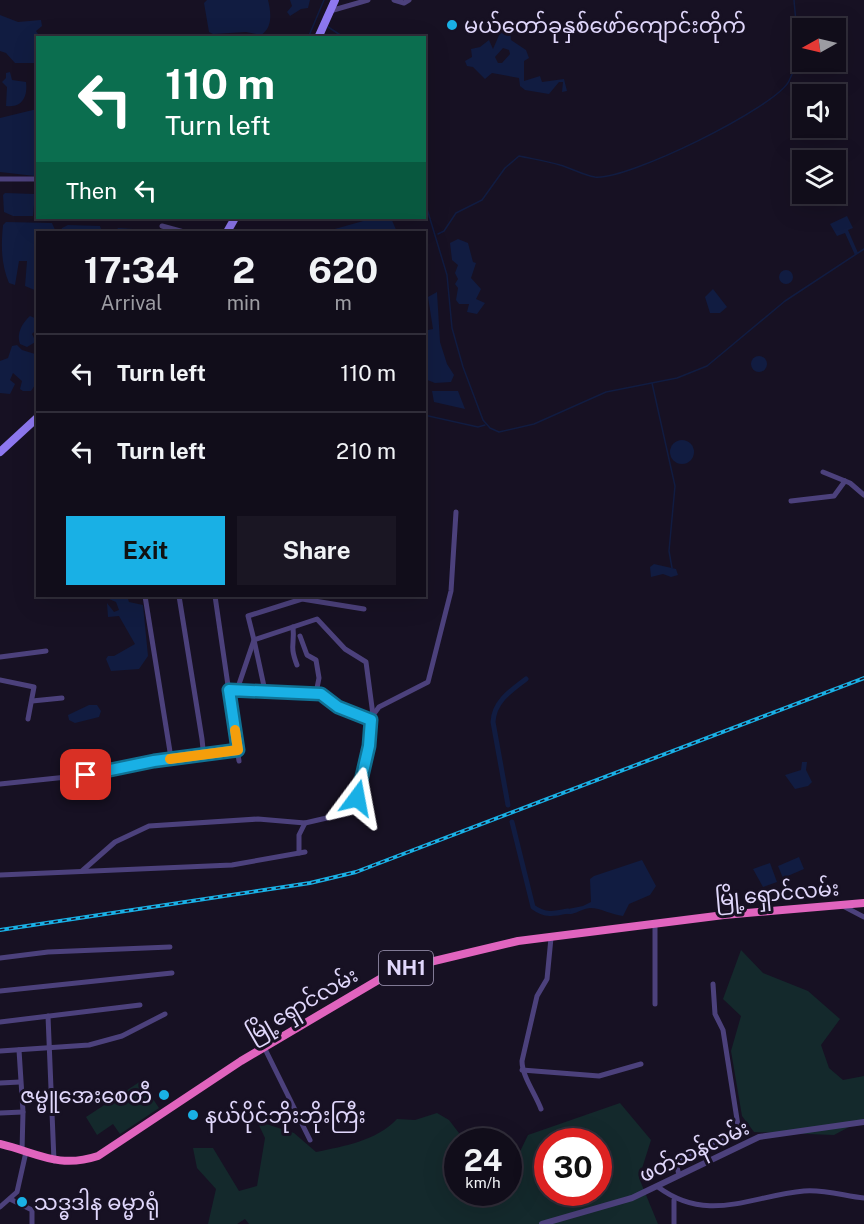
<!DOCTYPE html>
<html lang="en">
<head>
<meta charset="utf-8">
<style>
  body { margin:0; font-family:"Public Sans","Noto Sans Myanmar",sans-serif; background:#1a1623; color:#f1f3f6; height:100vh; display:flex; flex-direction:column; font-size:22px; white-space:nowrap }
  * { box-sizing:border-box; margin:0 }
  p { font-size:20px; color:#9c9ca2 }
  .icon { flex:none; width:33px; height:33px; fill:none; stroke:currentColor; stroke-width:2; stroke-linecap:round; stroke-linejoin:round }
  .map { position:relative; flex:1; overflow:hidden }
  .drawer { position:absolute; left:36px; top:231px; width:390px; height:366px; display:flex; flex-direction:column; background:#110d1a; border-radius:0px; box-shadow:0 6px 24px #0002,0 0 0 2px #302d39 }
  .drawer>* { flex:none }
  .hud { position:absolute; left:36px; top:36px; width:390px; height:183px; border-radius:0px; box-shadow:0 6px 24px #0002,0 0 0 2px #302d39; background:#0b6e4f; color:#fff; overflow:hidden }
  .needle { width:39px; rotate:262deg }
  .controls { position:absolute; left:792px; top:18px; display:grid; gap:12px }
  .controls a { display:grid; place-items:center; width:54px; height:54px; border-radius:0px; background:#110d1a; box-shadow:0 6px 24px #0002,0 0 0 2px #302d39; font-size:30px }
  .speed { position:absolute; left:444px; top:1128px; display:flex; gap:12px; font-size:30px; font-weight:700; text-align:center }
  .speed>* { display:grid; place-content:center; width:78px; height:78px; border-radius:50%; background:#110d1a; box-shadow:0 6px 24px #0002,0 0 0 2px #302d39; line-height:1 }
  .speed small { font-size:15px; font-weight:400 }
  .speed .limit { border:9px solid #d22; background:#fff; color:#111 }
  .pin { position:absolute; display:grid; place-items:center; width:51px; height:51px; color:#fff; margin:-26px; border-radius:12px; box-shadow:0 3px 9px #0006 }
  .me { position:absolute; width:66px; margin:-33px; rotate:13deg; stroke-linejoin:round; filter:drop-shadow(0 0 4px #0008) }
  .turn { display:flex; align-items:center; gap:21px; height:126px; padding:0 30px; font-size:27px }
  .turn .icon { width:78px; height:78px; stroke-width:2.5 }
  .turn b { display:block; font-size:42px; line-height:51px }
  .then { display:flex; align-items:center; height:57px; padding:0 30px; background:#0003; gap:12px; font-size:22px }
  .eta { display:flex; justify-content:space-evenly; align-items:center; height:102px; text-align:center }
  .eta b { font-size:36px; font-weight:700; line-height:42px }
  .action { display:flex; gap:12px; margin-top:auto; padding:12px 30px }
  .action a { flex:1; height:69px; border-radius:0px; background:#19b0e5; color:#111; font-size:24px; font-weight:700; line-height:69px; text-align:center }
  .action a+a { background:#1a1623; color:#f1f3f6 }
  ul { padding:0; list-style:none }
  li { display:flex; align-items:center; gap:18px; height:78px; padding:0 30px; border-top:2px solid #302d39 }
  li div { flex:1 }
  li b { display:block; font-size:22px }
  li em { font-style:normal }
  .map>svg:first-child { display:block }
  .green { fill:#14292c; fill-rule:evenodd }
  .water { fill:#111c41; fill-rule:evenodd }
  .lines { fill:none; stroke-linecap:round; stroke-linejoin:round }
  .stream { stroke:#111c41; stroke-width:1.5 }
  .canal { stroke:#111c41; stroke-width:5 }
  .minor { stroke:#4c417c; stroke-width:5 }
  .tertiary { stroke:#4c417c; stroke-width:6 }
  .secondary { stroke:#8e78f0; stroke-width:8 }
  .trunk { stroke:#e064be; stroke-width:8 }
  .rail-casing { stroke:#19b0e5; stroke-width:4 }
  .rail { stroke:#171123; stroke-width:1.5; stroke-dasharray:4.5; stroke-linecap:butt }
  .route-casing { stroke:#107295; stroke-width:15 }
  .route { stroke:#19b0e5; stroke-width:10 }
  .slow { stroke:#f59e0b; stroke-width:10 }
  .poi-dot { fill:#19b0e5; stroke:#171123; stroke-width:2 }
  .labels { text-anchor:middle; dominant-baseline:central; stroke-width:6; stroke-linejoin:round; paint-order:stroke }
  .shield { fill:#171123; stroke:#a49cba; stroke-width:1.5 }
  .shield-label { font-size:20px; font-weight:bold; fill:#e0d7fb }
  .poi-label { font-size:21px; fill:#e0d7fb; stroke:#171123; text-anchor:start }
  .street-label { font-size:21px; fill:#e0d7fb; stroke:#171123 }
</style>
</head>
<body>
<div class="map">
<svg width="864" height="1224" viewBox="0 0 864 1224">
  <rect width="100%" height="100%" fill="#171123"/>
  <g class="green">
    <polygon points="741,950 763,973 808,991 840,1019 821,1045 829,1068 843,1080 864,1076 864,1119 834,1135 754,1132 742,1116 731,1051 741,1016 723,999"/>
    <polygon points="141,1081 159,1108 120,1134 113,1124 97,1135 86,1117"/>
    <path d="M620,1103L651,1140L639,1178L658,1224H249L245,1219L237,1224H208L216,1189L197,1168L193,1148H213L239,1191L257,1186L265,1138L257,1121L294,1133L316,1152C345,1146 376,1141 397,1119L415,1120L437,1113L449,1120L465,1141L458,1142V1192H508L509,1169L512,1168L528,1135ZM548,1142H598V1192H548Z"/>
  </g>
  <g class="water">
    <path d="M207,0H268C271,12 273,28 261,35L246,32L213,34L209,32L204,3Z"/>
    <polygon points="290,0 310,0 308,8 301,9 290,16 287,12 292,6"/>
    <polygon points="0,15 18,22 41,20 42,26 36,31 40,37 38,38 37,63 15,63 6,53 0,51"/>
    <path d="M510,26L511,40L526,50L529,58L524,61V81L540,76L542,82L564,79L567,91L562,92L563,82H559L549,94L525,90L520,86L519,78L492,73L485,79L473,67L467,66L465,61L472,57L471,49L480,47L489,40L493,49L500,33ZM503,48L509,50L510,54L502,63H498L495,57Z"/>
    <path d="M10,72L12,80L26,82C28,97 22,108 6,106L7,87L2,82L6,78V73Z"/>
    <polygon points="37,109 35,176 0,172 0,118"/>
    <polygon points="5,193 35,194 33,216 13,216 4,212 3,195"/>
    <polygon points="847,216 853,228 848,230 858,253 855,255 845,233 837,236 830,224"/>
    <polygon points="374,218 391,218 397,232 324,232"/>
    <path d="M6,222L52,223L56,232H38L37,291L25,286L27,261H19L15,285L9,283C1,264 1,246 3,225Z"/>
    <polygon points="68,225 100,226 102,232 60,232 62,228"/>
    <polygon points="118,228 164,231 115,232"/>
    <polygon points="458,239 468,243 473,262 476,263 471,278 481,289 476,299 485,303 477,314 467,312 469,304 459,304 456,300 458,288 455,284 458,279 455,273 458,265 452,260 450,243"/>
    <circle cx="786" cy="277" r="7"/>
    <polygon points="713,289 727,307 720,313 710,313 705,297"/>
    <polygon points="437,292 440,342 447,364 454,375 451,382 435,383 425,379 424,309 428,330 433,329 428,297"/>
    <path d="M30,316L37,319V329L32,334L34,338L37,336V341L27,347L20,344C16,334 22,323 30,316Z"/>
    <polygon points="17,345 22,350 35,354 35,385 31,391 23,391 20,389 22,381 13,373 10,380 15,384 10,394 0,393 0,361 8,358 12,346"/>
    <circle cx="759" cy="364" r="8"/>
    <polygon points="432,391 458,391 465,409 434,402"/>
    <circle cx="682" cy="452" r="12"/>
    <polygon points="654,564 676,569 678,575 671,577 663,574 651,577 650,567"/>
    <polygon points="113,596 127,596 129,602 143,605 148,656 139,669 111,671 106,659 108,656 114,656 135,644 119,616 108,617 107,603 114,612 119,610 116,602 109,599"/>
    <polygon points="89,705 97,705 101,711 99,717 75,723 69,720 68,715"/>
    <polygon points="802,762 807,762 806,770 812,782 808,786 795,789 785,775 801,770"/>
    <polygon points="799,857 804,869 783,878 778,866"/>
    <path d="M642,860L656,886L650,895L629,904L623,916C612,915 601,908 590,908C580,909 573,917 563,913V910L583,906L591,902L590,879L594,876Z"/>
    <polygon points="770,863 777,882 763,887 753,869"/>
  </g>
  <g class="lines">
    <g class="stream">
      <polyline points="328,27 345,38"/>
      <polyline points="308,38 324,0"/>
      <polyline points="424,199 447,275 452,328 463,367 483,420 490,428 499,432 534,424 606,392 677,378 707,366 785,301 864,249"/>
      <path d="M438,234L444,231L456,213L482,200L505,168L519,156C533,159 547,161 560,165C571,168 583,175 595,177C626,181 775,108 789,81C802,56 796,27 794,0"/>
      <polyline points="652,383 675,486 669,551 672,568"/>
      <polyline points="424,415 478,427 485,425"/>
    </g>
    <g class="canal">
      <path d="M508,805L493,722C494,702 510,691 526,679"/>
      <path d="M512,822L533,907C545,916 554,914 568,911"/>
    </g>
    <g class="minor">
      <polyline points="394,0 404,3 409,0"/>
      <polyline points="330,11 368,0"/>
      <polyline points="0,179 38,179"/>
      <polyline points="162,226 184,232"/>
      <polyline points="823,472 850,483 864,495"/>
      <polyline points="791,501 834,496 845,481"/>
      <polyline points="145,596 171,758"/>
      <polyline points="179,596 202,739 203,749 197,756"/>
      <polyline points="215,596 239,761"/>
      <path d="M293,627C295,646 289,644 297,665"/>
      <polyline points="300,636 307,655 316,660 319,678 316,693"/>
      <polyline points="0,657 46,651"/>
      <polyline points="0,680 34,687 28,719"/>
      <polyline points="234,690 321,694 338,707 371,720"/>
      <polyline points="237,690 254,640 248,616 302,599 364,609"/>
      <polyline points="265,691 254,640 317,619 345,649 366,662 373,715"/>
      <polyline points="32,701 62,698"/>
      <polyline points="0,784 86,775 154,761 238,750"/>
      <polyline points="299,853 299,835 305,823"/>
      <polyline points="82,871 115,842 149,826 258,819 305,823 344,814 357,798 373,715 379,707 428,682 451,591 456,512"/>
      <polyline points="0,875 232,865 305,852"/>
      <polyline points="843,906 864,917"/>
      <polyline points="655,924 655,1004"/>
      <polyline points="0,958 48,952 170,947"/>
      <polyline points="0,991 172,973"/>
      <polyline points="48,1016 54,1161"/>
      <polyline points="0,1022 140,1005"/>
      <polyline points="264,1047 310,1140"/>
      <polyline points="19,1050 23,1112 22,1151"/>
      <polyline points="0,1051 89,1045 122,1036 165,1014"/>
      <polyline points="522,1070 599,1076 641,1064"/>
      <polyline points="0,1083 20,1082"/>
      <path d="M541,1109C535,1093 522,1076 522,1061L537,996L547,979L551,938"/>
      <polyline points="0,1113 23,1112"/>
      <polyline points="679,1175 677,1167 680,1162 716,1142 736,1136 739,1132 723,1030 715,1014 713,984"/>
      <path d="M658,1187C708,1224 750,1196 804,1191C823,1189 845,1196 864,1198"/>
      <polyline points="10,1199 32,1210 32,1224"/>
      <polyline points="674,1200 674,1224"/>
      <polyline points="0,1207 17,1192 26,1152"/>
    </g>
    <polyline class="tertiary" points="542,1224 632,1198 759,1137 864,1122"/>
    <g class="secondary">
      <polyline points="318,38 335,0"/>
      <polyline points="227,232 235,218"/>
      <polyline points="0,452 38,417"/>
    </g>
    <path class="trunk" d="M0,1144C38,1153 58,1169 98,1156L241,1061L385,976L409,967L518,941L724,915L864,903"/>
    <defs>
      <polyline id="rail" points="0,930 310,883 356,872 864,678"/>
    </defs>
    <use href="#rail" class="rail-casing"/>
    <use href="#rail" class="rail"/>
  </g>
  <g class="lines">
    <defs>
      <polyline id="route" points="86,775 154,761 238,750 229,690 321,694 338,707 371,720 369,746 357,798"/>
    </defs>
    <use href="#route" class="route-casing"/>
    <use href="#route" class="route"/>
    <polyline class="slow" points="170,759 238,750 235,730"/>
  </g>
  <g class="poi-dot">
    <circle cx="452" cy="25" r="6"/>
    <circle cx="164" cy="1095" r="6"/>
    <circle cx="193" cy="1115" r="6"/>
    <circle cx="22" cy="1202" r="6"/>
  </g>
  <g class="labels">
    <rect class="shield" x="379" y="951" width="54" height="34" rx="4.5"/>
    <g class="shield-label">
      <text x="406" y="968">NH1</text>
    </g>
    <g class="poi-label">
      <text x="464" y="25">မယ်တော်ခုနှစ်ဖော်ကျောင်းတိုက်</text>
      <text x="152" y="1095" text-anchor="end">ဇမ္မူအေးစေတီ</text>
      <text x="205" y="1115">နယ်ပိုင်ဘိုးဘိုးကြီး</text>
      <text x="34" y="1202">သဒ္ဓဒါန ဓမ္မာရုံ</text>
    </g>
    <g class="street-label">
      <text transform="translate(777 893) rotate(-5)">မြို့ရှောင်လမ်း</text>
      <text transform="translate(302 1004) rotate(-30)">မြို့ရှောင်လမ်း</text>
      <text transform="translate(694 1151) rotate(-25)">ဖတ်သန်လမ်း</text>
    </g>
  </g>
</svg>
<div class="controls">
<a><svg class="needle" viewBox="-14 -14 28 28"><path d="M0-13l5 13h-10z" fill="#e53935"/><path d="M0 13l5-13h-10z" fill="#9c9ca2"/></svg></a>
<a><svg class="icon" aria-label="sound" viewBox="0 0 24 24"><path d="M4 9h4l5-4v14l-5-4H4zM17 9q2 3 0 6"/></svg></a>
<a><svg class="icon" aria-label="layers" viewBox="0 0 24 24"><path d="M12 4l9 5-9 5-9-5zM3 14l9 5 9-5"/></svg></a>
</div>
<div class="speed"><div>24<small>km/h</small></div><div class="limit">30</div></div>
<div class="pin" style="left:86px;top:775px;background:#d93025"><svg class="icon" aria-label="arrive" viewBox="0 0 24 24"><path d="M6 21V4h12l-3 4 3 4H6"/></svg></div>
<svg class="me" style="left:357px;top:798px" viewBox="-20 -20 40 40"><path d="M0-17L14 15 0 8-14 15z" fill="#19b0e5" stroke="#fff" stroke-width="4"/></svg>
<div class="hud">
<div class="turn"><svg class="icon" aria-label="left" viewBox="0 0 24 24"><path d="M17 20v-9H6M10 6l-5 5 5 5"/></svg><div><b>110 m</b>Turn left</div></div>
<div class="then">Then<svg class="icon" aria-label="left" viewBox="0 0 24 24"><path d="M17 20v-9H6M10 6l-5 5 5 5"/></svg></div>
</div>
<section class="drawer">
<div class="eta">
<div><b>17:34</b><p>Arrival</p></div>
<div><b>2</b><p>min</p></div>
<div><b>620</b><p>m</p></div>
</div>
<ul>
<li><svg class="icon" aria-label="left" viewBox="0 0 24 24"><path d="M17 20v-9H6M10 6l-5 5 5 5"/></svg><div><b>Turn left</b></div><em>110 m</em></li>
<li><svg class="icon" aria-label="left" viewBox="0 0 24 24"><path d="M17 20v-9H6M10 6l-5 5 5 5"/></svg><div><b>Turn left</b></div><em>210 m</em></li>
</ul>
<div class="action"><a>Exit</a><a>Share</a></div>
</section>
</div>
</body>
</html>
